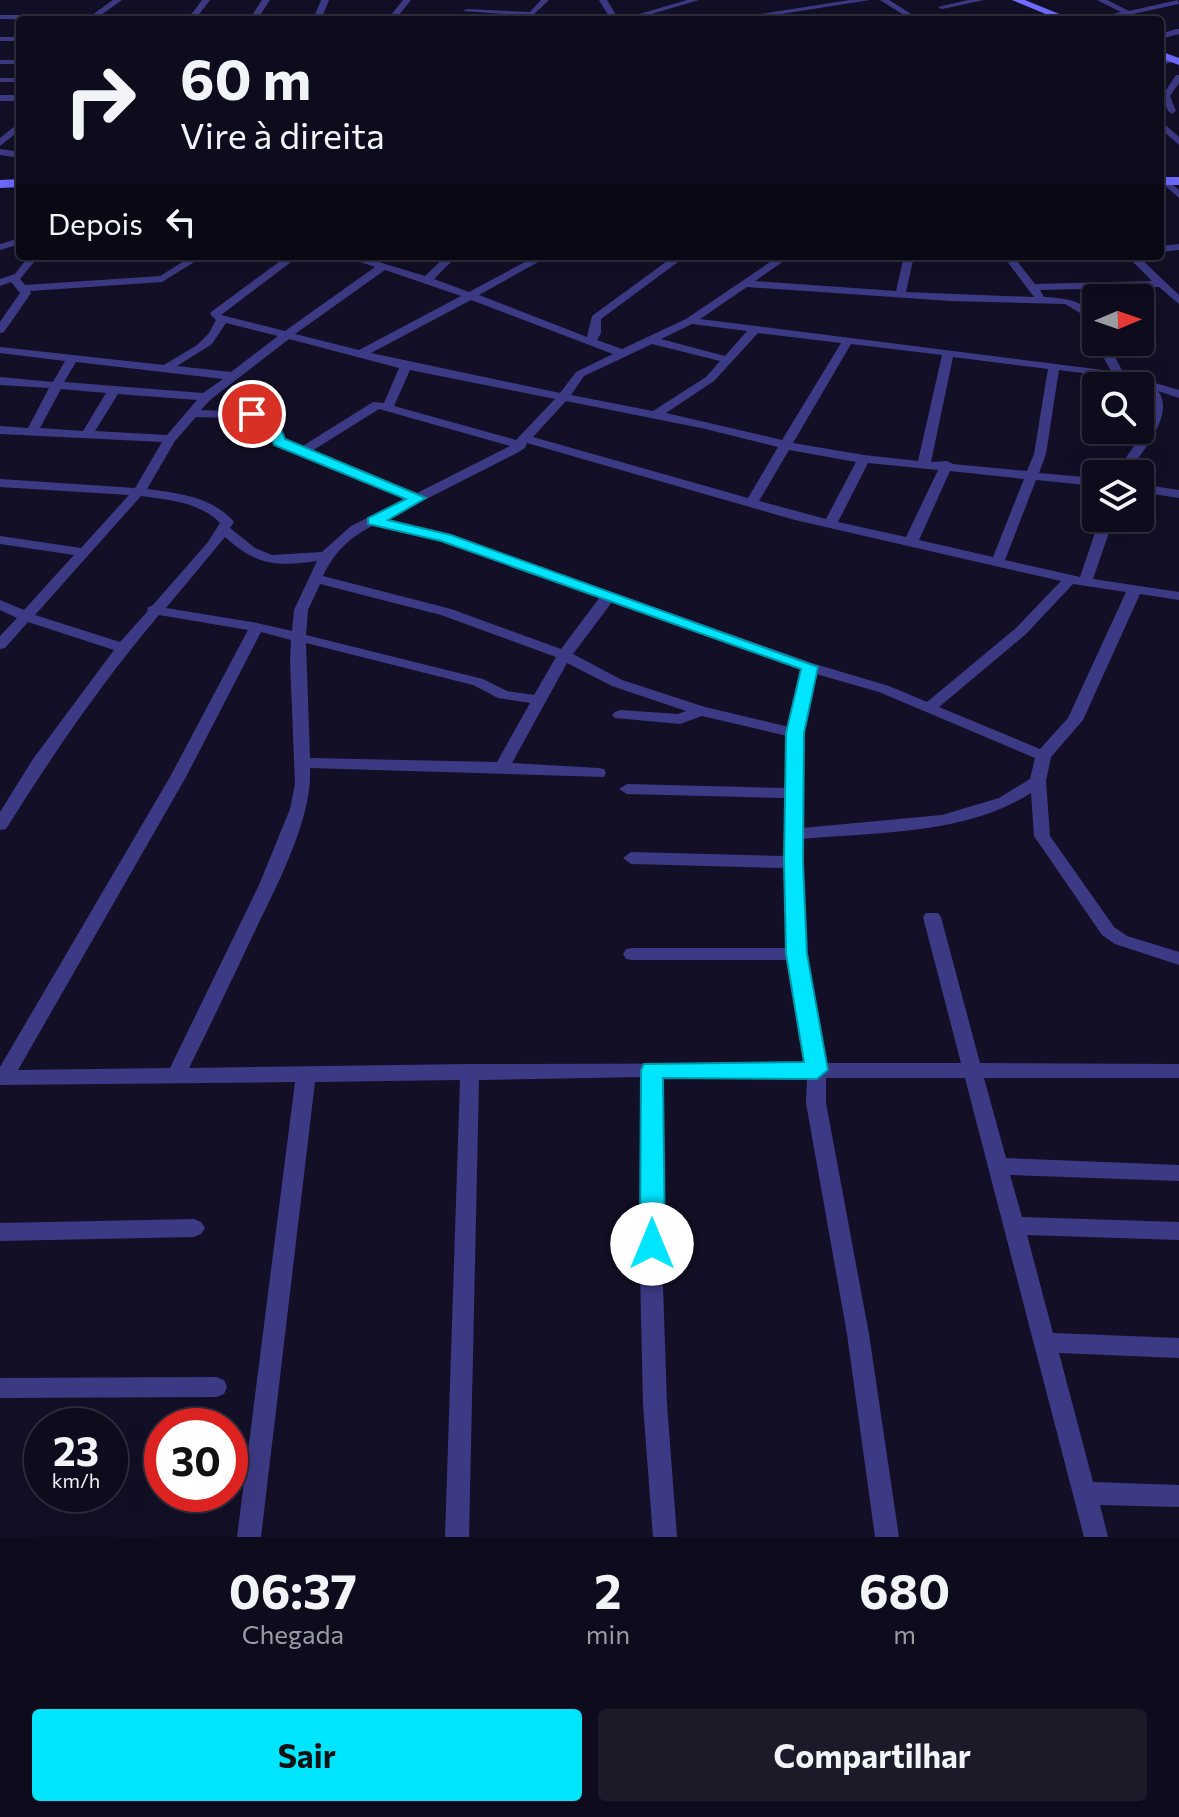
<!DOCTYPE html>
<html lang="pt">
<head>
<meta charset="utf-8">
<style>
  body { margin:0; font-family:Commissioner,sans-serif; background:#1c1929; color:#f1f3f6; height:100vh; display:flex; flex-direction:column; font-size:30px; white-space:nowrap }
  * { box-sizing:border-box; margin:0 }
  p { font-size:26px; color:#9b9ba3 }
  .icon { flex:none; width:44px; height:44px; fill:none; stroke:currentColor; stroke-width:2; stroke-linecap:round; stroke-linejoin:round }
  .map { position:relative; height:1537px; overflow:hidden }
  .sheet { display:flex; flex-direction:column; background:#0e0b1c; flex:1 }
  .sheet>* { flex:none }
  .top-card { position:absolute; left:16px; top:16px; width:1148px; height:244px; border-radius:8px; box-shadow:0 8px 32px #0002,0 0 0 2px #2e2b3b; background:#0e0b1c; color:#f1f3f6; overflow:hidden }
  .needle { width:52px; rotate:88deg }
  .tools { position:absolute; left:1082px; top:284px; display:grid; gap:16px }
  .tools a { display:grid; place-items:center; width:72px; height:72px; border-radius:8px; background:#0e0b1c; box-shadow:0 8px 32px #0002,0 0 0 2px #2e2b3b; font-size:40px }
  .speed { position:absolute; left:24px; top:1408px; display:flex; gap:16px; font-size:40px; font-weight:700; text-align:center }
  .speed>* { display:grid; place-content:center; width:104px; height:104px; border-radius:50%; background:#0e0b1c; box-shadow:0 8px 32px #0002,0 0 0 2px #2e2b3b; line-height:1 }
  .speed small { font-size:20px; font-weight:400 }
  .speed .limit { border:12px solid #d22; background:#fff; color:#111 }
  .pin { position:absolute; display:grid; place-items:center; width:68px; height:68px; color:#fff; margin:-34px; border:4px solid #fff; border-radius:50%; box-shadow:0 2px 8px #0007 }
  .me { position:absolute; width:88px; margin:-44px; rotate:0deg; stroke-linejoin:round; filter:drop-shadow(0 0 6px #0008) }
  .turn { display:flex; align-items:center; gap:28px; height:168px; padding:0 32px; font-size:36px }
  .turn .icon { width:104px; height:104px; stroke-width:2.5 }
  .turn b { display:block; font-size:56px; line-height:68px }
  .then { display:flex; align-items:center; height:76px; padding:0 32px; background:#0003; gap:16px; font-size:30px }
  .eta { display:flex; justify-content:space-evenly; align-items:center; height:136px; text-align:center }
  .eta b { font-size:48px; font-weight:700; line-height:56px }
  .action { display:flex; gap:16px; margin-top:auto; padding:16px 32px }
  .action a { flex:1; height:92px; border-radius:8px; background:#00e5ff; color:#111; font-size:32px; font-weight:700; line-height:92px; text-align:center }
  .action a+a { background:#1c1929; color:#f1f3f6 }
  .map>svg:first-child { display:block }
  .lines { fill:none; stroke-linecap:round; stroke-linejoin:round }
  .street { fill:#3d3a85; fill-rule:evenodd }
  .secondary { fill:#6f6bff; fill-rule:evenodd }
  .route { fill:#00e5ff; stroke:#0095a6; stroke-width:2 }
</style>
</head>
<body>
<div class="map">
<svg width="1179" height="1537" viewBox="0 0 1179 1537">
  <rect width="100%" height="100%" fill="#130f26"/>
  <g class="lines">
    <g class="street">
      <polygon points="113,0 122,0 94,20 0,19 0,15 92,15"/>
      <polygon points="202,0 210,0 195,20 187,20"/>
      <polygon points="262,0 270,0 257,20 249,20"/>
      <polygon points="321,0 329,0 321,20 313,20"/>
      <polygon points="403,0 411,0 395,20 387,20"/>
      <polygon points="541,0 549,0 532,16 463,11 467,9 530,12"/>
      <polygon points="599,0 607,0 619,20 687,0 699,0 631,20 611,20"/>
      <polygon points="850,0 870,0 742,20 722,20"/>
      <polygon points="880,0 889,0 921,20 912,20"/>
      <polygon points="968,0 984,0 942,9 938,7"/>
      <polygon points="1097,0 1107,0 1129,11 1178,0 1179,4 1105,20 1090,20 1121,12"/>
      <polygon points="1176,29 1179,29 1179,34 1160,39 1160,34"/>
      <rect x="0" y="37" width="20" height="4"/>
      <polygon points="1170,58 1177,60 1160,66 1160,61"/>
      <rect x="0" y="60" width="20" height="4"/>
      <polygon points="1176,75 1179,75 1179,83 1170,96 1176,111 1172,114 1168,111 1162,96"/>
      <rect x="0" y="78" width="20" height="4"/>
      <rect x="0" y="95" width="20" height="6"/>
      <polygon points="1160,120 1179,137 1179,145 1160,128"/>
      <polygon points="20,122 20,130 0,146 0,138"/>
      <polygon points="0,149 20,152 20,158 0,155"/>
      <polygon points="1165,178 1179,190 1179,198 1162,183 1160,181"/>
      <polygon points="20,238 20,244 0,250 0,244"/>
      <polygon points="1179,244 1179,250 1160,252 1160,246"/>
      <polygon points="29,256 39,256 20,279 25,285 160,276 192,256 204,256 162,282 30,291 31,293 4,332 0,333 0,322 20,293 11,282 0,286 0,279 15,274"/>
      <path d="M287,256H299L221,315L285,331L375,267L343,256H359L425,276L446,256H457L434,279L469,292L536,256H549L479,295L587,337L592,316L674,256H686L601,319V333L597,340L622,349L686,319L779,256H791L755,281L896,291L904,256H914L906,292L1034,297L1003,256H1013L1035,284L1152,281L1127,256H1138L1179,295V304L1159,287L1040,290L1044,297C1066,298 1096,301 1096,329L1092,328L1080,313L1065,304L951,301L747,287L700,319L1111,371L1095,342H1107L1124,374L1179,390V398L1158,391C1176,414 1141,453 1127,474H1115C1126,456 1143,436 1152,416C1168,377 1082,374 1059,370L1046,454L1039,473L1096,478V486L1036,480L1005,560L1080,577L1100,518H1114L1093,579L1179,592V600L1140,594L1083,720L1051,757L1046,781L1050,836L1114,927L1127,936L1179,952V965L1115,944L1102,935L1034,836L1031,793C965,835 877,832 802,839L805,954L825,1063H961L923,917L926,913H938L941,917L980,1063L1179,1064V1078H984L1006,1158L1179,1165V1181L1010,1175L1022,1217L1179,1222V1240L1027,1235L1053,1333L1179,1338V1358L1059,1353L1093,1482L1179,1485V1507L1100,1505L1108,1537H1084L965,1078H826V1103L869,1334L899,1537H875L847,1334L806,1103L807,1078L662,1077L663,1213L661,1227L667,1404L677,1537H653L643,1404L639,1227L643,1213L642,1077L479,1080L469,1537H445L460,1080L315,1082L261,1537H237L295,1082L0,1085V1067L170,777L248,630L159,615C102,682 53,754 6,829L0,830V812L33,759L114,650L28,622L5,648L0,649V636L17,618L0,610V600L24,610L74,555L0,544V536L81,548L129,495L0,487V479L135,488L162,442L0,434V426L28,428L49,388L0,385V377L53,382L65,361L0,353V347L164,365L197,345L209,333L216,320L210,314L211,312ZM385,270L461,296L359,350L295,334ZM471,300L613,354L576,372L560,393L371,353ZM226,323L278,336L231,372L177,366L212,344ZM692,324L747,331L725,356L661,339ZM758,333L841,343L782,440L666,413L714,381ZM289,339L399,368L384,403L373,402L301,447L285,440L280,424L269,413L201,410L210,400ZM652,344L720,361L706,377L653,411L571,395L584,376ZM851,344L942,355L918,461L864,455L793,443ZM953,357L1048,369L1034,454L1027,471L953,464L947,461L931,462ZM76,362L223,379L203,393L64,382ZM410,370L555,399L516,440L394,406ZM61,389L106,393L83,431L40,428ZM118,394L197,400L167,435L95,431ZM566,401L701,428L778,447L748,498L533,437ZM379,409L510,446L417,493L312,451ZM196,417L262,419L268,425L275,445L407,498L351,526L322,552L272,555L255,548L230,528L234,522C213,497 178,493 147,489L175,441ZM527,443L795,520L1061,581L1016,628L927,702L889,686L815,664L451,535L385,520L517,453L525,448ZM789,450L856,462L826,519L759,501ZM868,463L938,470L906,537L838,522ZM950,471L1024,479L993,557L919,540ZM141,496C169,500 200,502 220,523L208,542L152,606L148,607L147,612L120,642L35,615ZM374,525L442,541L600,597L561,649L451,609L323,576C334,552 350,537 374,525ZM225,537C256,565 276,567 317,561L294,610L292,631L257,623L166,608ZM320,584L441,615L556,657L534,695L507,691L483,679L306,635L308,610ZM1073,584L1126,592L1068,718L1040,749L939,707L1026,634ZM612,602L802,669L789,727L705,707L622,680L573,654ZM261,632L291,640L290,660L295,784L290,809L259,885L170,1068L18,1070L186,777ZM306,643L473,685L498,698L530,703L497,762L310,758ZM567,663L612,686L686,711L678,714L620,710L615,712L612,715L615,718L680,724L702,716L787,736L786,788L627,784L619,789L627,794L786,798L785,856L631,852L623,858L631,864L785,868L787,948H632L626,949L623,954L626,959L632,960H788L806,1063L470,1064L189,1068C211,1024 232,979 253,935C275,889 313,819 310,768L604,777L606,773L604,769L598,768L512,763ZM816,674L879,692L1035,758L1030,779L999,798L942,815L802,828L803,733Z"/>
      <polygon points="1140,484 1179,490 1179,498 1140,492"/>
      <polygon points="194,1219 201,1222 205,1228 201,1234 194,1237 0,1241 0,1223"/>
      <polygon points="216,1377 224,1380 227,1387 224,1394 216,1397 0,1398 0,1378"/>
    </g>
    <g class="secondary">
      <polygon points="1012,0 1025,0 1074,20 1060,20"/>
      <polygon points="1160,51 1179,58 1179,65 1160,58"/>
      <rect x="1160" y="177" width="19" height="8"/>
      <polygon points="20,179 20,187 0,188 0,180"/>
    </g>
  </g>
  <polygon class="route" points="252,409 275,415 285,439 426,498 388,520 451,535 818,667 804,733 803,862 807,954 828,1070 817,1079 663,1078 665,1244 661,1251 652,1254 644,1251 640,1244 641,1070 644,1064 804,1062 786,954 784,862 786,733 801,669 441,541 368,524 368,518 406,499 274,445 265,421 245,414"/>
</svg>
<div class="tools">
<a><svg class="needle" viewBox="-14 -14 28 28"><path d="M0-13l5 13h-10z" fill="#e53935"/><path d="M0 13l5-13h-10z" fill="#9b9ba3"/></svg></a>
<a><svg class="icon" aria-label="search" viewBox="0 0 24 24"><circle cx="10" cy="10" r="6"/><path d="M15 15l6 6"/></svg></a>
<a><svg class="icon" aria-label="layers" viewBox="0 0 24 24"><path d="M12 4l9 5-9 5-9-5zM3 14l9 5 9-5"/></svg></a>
</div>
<div class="speed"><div>23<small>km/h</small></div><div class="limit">30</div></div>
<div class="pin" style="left:252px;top:414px;background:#d93025"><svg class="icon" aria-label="arrive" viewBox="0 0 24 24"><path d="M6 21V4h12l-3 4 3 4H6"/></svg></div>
<svg class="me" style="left:652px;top:1244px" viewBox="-20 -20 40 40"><circle r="19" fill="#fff"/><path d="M0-13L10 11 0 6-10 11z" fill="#00e5ff"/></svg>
<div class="top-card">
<div class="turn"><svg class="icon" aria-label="right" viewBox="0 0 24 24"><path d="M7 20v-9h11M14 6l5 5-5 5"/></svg><div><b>60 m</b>Vire à direita</div></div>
<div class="then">Depois<svg class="icon" aria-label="left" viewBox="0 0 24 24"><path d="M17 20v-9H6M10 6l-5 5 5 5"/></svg></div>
</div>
</div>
<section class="sheet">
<div class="eta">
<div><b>06:37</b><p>Chegada</p></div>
<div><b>2</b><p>min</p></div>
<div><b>680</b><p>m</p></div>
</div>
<div class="action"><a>Sair</a><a>Compartilhar</a></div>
</section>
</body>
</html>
